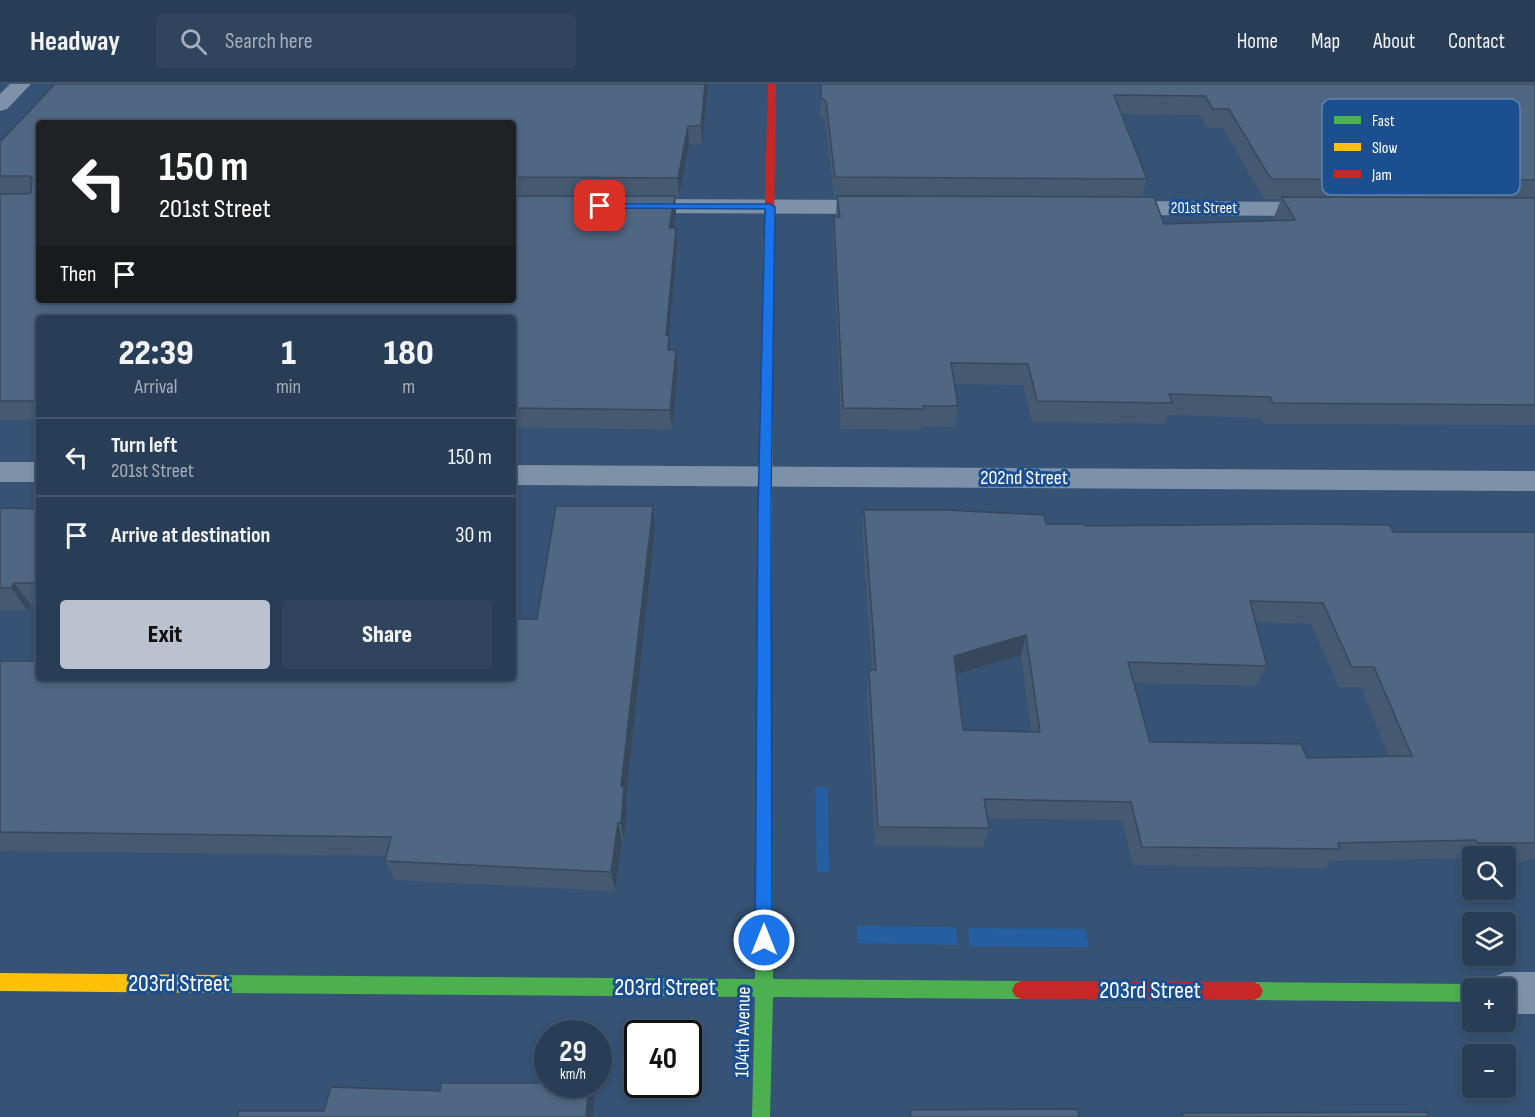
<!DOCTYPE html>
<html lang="en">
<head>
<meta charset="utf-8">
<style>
  body { margin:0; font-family:"Sofia Sans Condensed",sans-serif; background:#30455d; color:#f1f3f6; height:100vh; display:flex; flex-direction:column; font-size:22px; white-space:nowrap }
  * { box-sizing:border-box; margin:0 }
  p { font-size:20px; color:#a5aeba }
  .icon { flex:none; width:33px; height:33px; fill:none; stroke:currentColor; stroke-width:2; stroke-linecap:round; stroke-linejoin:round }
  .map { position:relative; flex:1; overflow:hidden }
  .drawer { position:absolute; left:36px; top:231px; width:480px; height:366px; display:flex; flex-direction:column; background:#283e57; border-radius:6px; box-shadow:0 3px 9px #0003,0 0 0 2px #44576d }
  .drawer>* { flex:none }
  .banner { position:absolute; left:36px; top:36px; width:480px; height:183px; border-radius:6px; box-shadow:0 3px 9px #0003,0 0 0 2px #44576d; background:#202124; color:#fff; overflow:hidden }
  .buttons { position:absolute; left:1462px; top:762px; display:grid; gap:12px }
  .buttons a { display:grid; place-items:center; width:54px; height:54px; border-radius:6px; background:#283e57; box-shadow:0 3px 9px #0003,0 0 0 2px #44576d; font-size:30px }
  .speed { position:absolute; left:534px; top:936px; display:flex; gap:12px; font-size:30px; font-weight:700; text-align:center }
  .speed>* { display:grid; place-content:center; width:78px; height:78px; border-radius:50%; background:#283e57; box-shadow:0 3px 9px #0003,0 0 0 2px #44576d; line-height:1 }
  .speed small { font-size:15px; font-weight:400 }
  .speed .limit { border:3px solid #111; border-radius:9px; background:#fff; color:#111 }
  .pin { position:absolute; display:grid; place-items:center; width:51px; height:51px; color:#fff; margin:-26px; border-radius:12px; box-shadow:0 3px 9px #0006 }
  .me { position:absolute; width:66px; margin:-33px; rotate:0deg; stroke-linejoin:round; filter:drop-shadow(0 0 4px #0008) }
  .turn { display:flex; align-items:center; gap:21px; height:126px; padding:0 24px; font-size:27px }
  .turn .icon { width:78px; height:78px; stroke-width:2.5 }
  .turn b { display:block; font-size:42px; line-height:51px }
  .then { display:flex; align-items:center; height:57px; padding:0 24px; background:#0003; gap:12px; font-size:22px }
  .eta { display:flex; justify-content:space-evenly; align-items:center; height:102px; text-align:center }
  .eta b { font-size:36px; font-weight:800; line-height:42px }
  .action { display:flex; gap:12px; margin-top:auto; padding:12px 24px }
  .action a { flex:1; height:69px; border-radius:6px; background:#b9c2ce; color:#111; font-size:24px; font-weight:800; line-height:69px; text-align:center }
  .action a+a { background:#30455d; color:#f1f3f6 }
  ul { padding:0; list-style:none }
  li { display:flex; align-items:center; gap:18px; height:78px; padding:0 24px; border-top:2px solid #44576d }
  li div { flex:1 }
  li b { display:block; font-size:22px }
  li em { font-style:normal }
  header { display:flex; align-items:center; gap:36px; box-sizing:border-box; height:84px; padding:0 30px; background:#283e57; border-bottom:2px solid #44576d }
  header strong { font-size:28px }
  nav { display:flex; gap:33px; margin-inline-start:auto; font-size:21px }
  .search { width:420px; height:54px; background:#30455d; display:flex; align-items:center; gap:15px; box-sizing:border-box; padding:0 21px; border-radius:6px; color:#a5aeba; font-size:22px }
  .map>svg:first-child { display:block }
  .green { fill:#265fa1 }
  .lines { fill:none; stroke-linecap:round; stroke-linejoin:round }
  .street { fill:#7d92a8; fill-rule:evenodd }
  .fast { fill:#4caf50; fill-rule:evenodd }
  .slow { fill:#ffc107; fill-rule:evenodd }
  .jam { fill:#c62828; fill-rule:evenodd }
  .wall { fill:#455971; fill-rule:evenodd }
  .shaded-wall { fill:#38485c }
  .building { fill:#506783; stroke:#38485c; stroke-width:1.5; fill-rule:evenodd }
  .route { fill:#1a73e8; stroke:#114b97; stroke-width:1.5 }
  .labels { text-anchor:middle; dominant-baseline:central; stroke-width:6; stroke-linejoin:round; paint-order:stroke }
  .far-street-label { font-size:16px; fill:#fff; stroke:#1b4f8f }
  .street-label { font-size:20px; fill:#fff; stroke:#1b4f8f }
  .near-street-label { font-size:24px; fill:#fff; stroke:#1b4f8f }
  .key { fill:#1b4f8f; stroke:#5f84b1; stroke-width:1.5 }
  .key-label { font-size:16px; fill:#fff }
</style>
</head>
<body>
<header>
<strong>Headway</strong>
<div class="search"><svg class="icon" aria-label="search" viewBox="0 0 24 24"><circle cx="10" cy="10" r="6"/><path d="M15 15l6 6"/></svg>Search here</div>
<nav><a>Home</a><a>Map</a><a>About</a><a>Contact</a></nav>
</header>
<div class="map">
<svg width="1535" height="1033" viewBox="0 0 1535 1033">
  <rect width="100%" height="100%" fill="#365274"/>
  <g class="green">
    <polygon points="815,703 828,704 829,788 817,788"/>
    <polygon points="857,842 956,843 958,861 857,859"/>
    <polygon points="968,844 1085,845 1089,863 970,862"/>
  </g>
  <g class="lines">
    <g class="street">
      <polygon points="10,0 31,0 7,25 0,27 0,10"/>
      <polygon points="631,115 882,116 890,118 893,123 890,128 882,130 631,129 623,127 620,122 623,117"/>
      <polygon points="1114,117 1323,118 1331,120 1334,125 1331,130 1323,132 1114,131 1106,129 1103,124 1106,119"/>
      <rect x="0" y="378" width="39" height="20"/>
      <polygon points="513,381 1535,387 1535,407 513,401"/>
      <polygon points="1506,888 1535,888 1535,930 1506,930 1506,904 1486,904 1491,894"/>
    </g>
    <g class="fast">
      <polygon points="764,542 769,543 771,547 773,895 1021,897 1027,900 1030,906 1027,912 1021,915 773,913 770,1033 752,1033 755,913 216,909 210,906 207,900 210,894 216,891 755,895 757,547 759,543"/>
      <polygon points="1254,898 1473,900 1480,904 1473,904 1473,918 1254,916 1248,913 1245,907 1248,901"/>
    </g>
    <g class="slow">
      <polygon points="769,147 774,150 771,547 769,551 759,551 757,547 764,150"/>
      <polygon points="0,889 216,891 222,894 225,900 222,906 216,909 0,907"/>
    </g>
    <g class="jam">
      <polygon points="768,0 776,0 774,150 769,153 764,150"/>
      <polygon points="1021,897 1254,898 1260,901 1263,907 1260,913 1254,916 1021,915 1015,912 1012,906 1015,900"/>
    </g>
  </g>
  <g class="wall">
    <polygon points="55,0 708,0 702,60 689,60 679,112 513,112 513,39 39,39 39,216 675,112 676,131 673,144 677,163 669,253 670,266 678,285 672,346 513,343 513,234 39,234 39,336 0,336 0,58"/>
    <path d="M821,0H1535V340L1534,341L1264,340L1261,334L1168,331L1165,340L1032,338L1023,301L955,300L958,322L955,343L921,342V346L841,345L833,153L834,133H836L837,113H834L825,36L820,33ZM1122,30L1200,31L1207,44H1223L1264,115H1281L1274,133L1276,137L1164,140L1142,113L1147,95Z"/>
    <polygon points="0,424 39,425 39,521 31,521 27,526 0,526"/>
    <path d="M864,426L1046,440L1085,442L1393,448H1535V775H1528L1525,778H1506V772H1473V777H1460L1459,774L1331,777L1326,784L1133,781L1122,736L987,734L989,744L983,763L875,762L867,606L869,586H872L862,447ZM1255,538L1311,540L1339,603H1361L1389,673L1307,674L1150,658L1134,599L1256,602L1267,582ZM1021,571L1031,648L963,646L956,590Z"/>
    <polygon points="655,444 626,714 627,722 624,758 622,758 615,807 395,796 385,777 386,772 0,767 0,577 39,594 537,535"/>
  </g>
  <g class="shaded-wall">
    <polygon points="705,0 708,0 702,60 701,42"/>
    <polygon points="688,42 689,60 679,112 678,94"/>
    <polygon points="675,112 676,131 670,163 669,144"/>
    <polygon points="676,144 677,163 669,253 671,271 669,285 666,251"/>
    <polygon points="676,266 678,285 672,346 670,326"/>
    <polygon points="653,422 655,444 626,714 627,722 624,758 621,739 621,702"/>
    <polygon points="14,499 31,521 27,526 11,504"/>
    <polygon points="1026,551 1021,571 950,592 954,572"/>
    <polygon points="618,739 622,758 615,807 611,788"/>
    <polygon points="589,1000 594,1014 593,1033 586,1033"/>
  </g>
  <g class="building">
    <polygon points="55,0 705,0 701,42 688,42 678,94 513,93 513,39 39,39 39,216 513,216 513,112 675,112 669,144 676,144 666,251 669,251 668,266 676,266 670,326 513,324 513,234 39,234 39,317 0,317 0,110 29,110 31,108 32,94 29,92 0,92 0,58"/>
    <polygon points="821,0 1535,0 1535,96 1271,95 1229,25 1213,25 1205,12 1114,11 1147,95 835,93 826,17 821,14"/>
    <polygon points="837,112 1154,113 1164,140 1295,136 1282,113 1535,114 1535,321 1273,319 1270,313 1169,310 1172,319 1037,317 1028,280 951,279 958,322 923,322 924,325 843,324 834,133 840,133"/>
    <polygon points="556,422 653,422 621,702 624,702 621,739 618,739 611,788 385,777 391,753 0,748 0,577 39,577 39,594 513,594 513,535 537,535"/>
    <polygon points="0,424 39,425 39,499 14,499 11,504 0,504"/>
    <path d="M864,426H945L1044,431L1046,440H1084L1085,442L1303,440L1390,441L1393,448H1535V759H1478L1476,756L1338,759L1340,765L1142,763L1131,718L984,715L989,744L878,743L869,586H876ZM1250,517L1323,519L1352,583H1374L1412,672L1307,674L1301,660L1150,658L1128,578L1267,582ZM1026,551L1040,648L963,646L954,572Z"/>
    <polygon points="441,999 548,999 548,1000 589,1000 586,1033 237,1033 239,1027 324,1027 331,1003 440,1007"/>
    <polygon points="1078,1025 1079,1033 911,1033 910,1026"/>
    <polygon points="1427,1028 1428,1033 1183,1033 1182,1029"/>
  </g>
  <polygon class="route" points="596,120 770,120 775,123 771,425 772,856 770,862 764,865 758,862 755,856 758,425 765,125 600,124 595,122"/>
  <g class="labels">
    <g class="far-street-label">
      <text x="1204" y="124">201st Street</text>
    </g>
    <g class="street-label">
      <text x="1024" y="394">202nd Street</text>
      <text transform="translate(743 948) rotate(-89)">104th Avenue</text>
    </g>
    <g class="near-street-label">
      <text x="179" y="899">203rd Street</text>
      <text x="665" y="903">203rd Street</text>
      <text x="1150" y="906">203rd Street</text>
    </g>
  </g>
  <rect x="1322" y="15" width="198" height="96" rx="9" class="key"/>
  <rect x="1334" y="32" width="27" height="8" fill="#4caf50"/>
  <rect x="1334" y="59" width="27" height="8" fill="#ffc107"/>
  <rect x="1334" y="86" width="27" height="8" fill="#c62828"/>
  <g class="key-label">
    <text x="1372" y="42">Fast</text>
    <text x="1372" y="69">Slow</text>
    <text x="1372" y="96">Jam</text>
  </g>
</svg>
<div class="buttons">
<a><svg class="icon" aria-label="search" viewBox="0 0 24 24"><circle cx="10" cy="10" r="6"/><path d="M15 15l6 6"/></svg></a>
<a><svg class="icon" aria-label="layers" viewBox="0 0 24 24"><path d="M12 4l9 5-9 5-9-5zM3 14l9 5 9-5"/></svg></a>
<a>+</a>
<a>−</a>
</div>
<div class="speed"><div>29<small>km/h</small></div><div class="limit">40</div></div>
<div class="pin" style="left:600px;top:122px;background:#d93025"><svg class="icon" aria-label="arrive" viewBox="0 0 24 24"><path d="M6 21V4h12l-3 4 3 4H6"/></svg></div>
<svg class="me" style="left:764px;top:856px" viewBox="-20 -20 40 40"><circle r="17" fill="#1a73e8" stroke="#fff" stroke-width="3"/><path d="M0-11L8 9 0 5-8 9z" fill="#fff"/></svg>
<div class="banner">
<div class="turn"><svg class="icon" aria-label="left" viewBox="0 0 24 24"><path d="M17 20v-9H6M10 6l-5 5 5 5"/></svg><div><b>150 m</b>201st Street</div></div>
<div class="then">Then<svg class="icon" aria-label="arrive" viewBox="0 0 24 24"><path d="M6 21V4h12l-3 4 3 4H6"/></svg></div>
</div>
<section class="drawer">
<div class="eta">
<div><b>22:39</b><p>Arrival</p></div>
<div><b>1</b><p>min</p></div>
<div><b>180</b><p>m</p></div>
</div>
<ul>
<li><svg class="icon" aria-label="left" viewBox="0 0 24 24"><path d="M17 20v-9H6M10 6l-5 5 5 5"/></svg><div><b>Turn left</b><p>201st Street</p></div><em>150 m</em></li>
<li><svg class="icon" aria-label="arrive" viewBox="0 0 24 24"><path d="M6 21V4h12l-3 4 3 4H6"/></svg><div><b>Arrive at destination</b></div><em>30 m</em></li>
</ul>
<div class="action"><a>Exit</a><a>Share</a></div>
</section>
</div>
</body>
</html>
